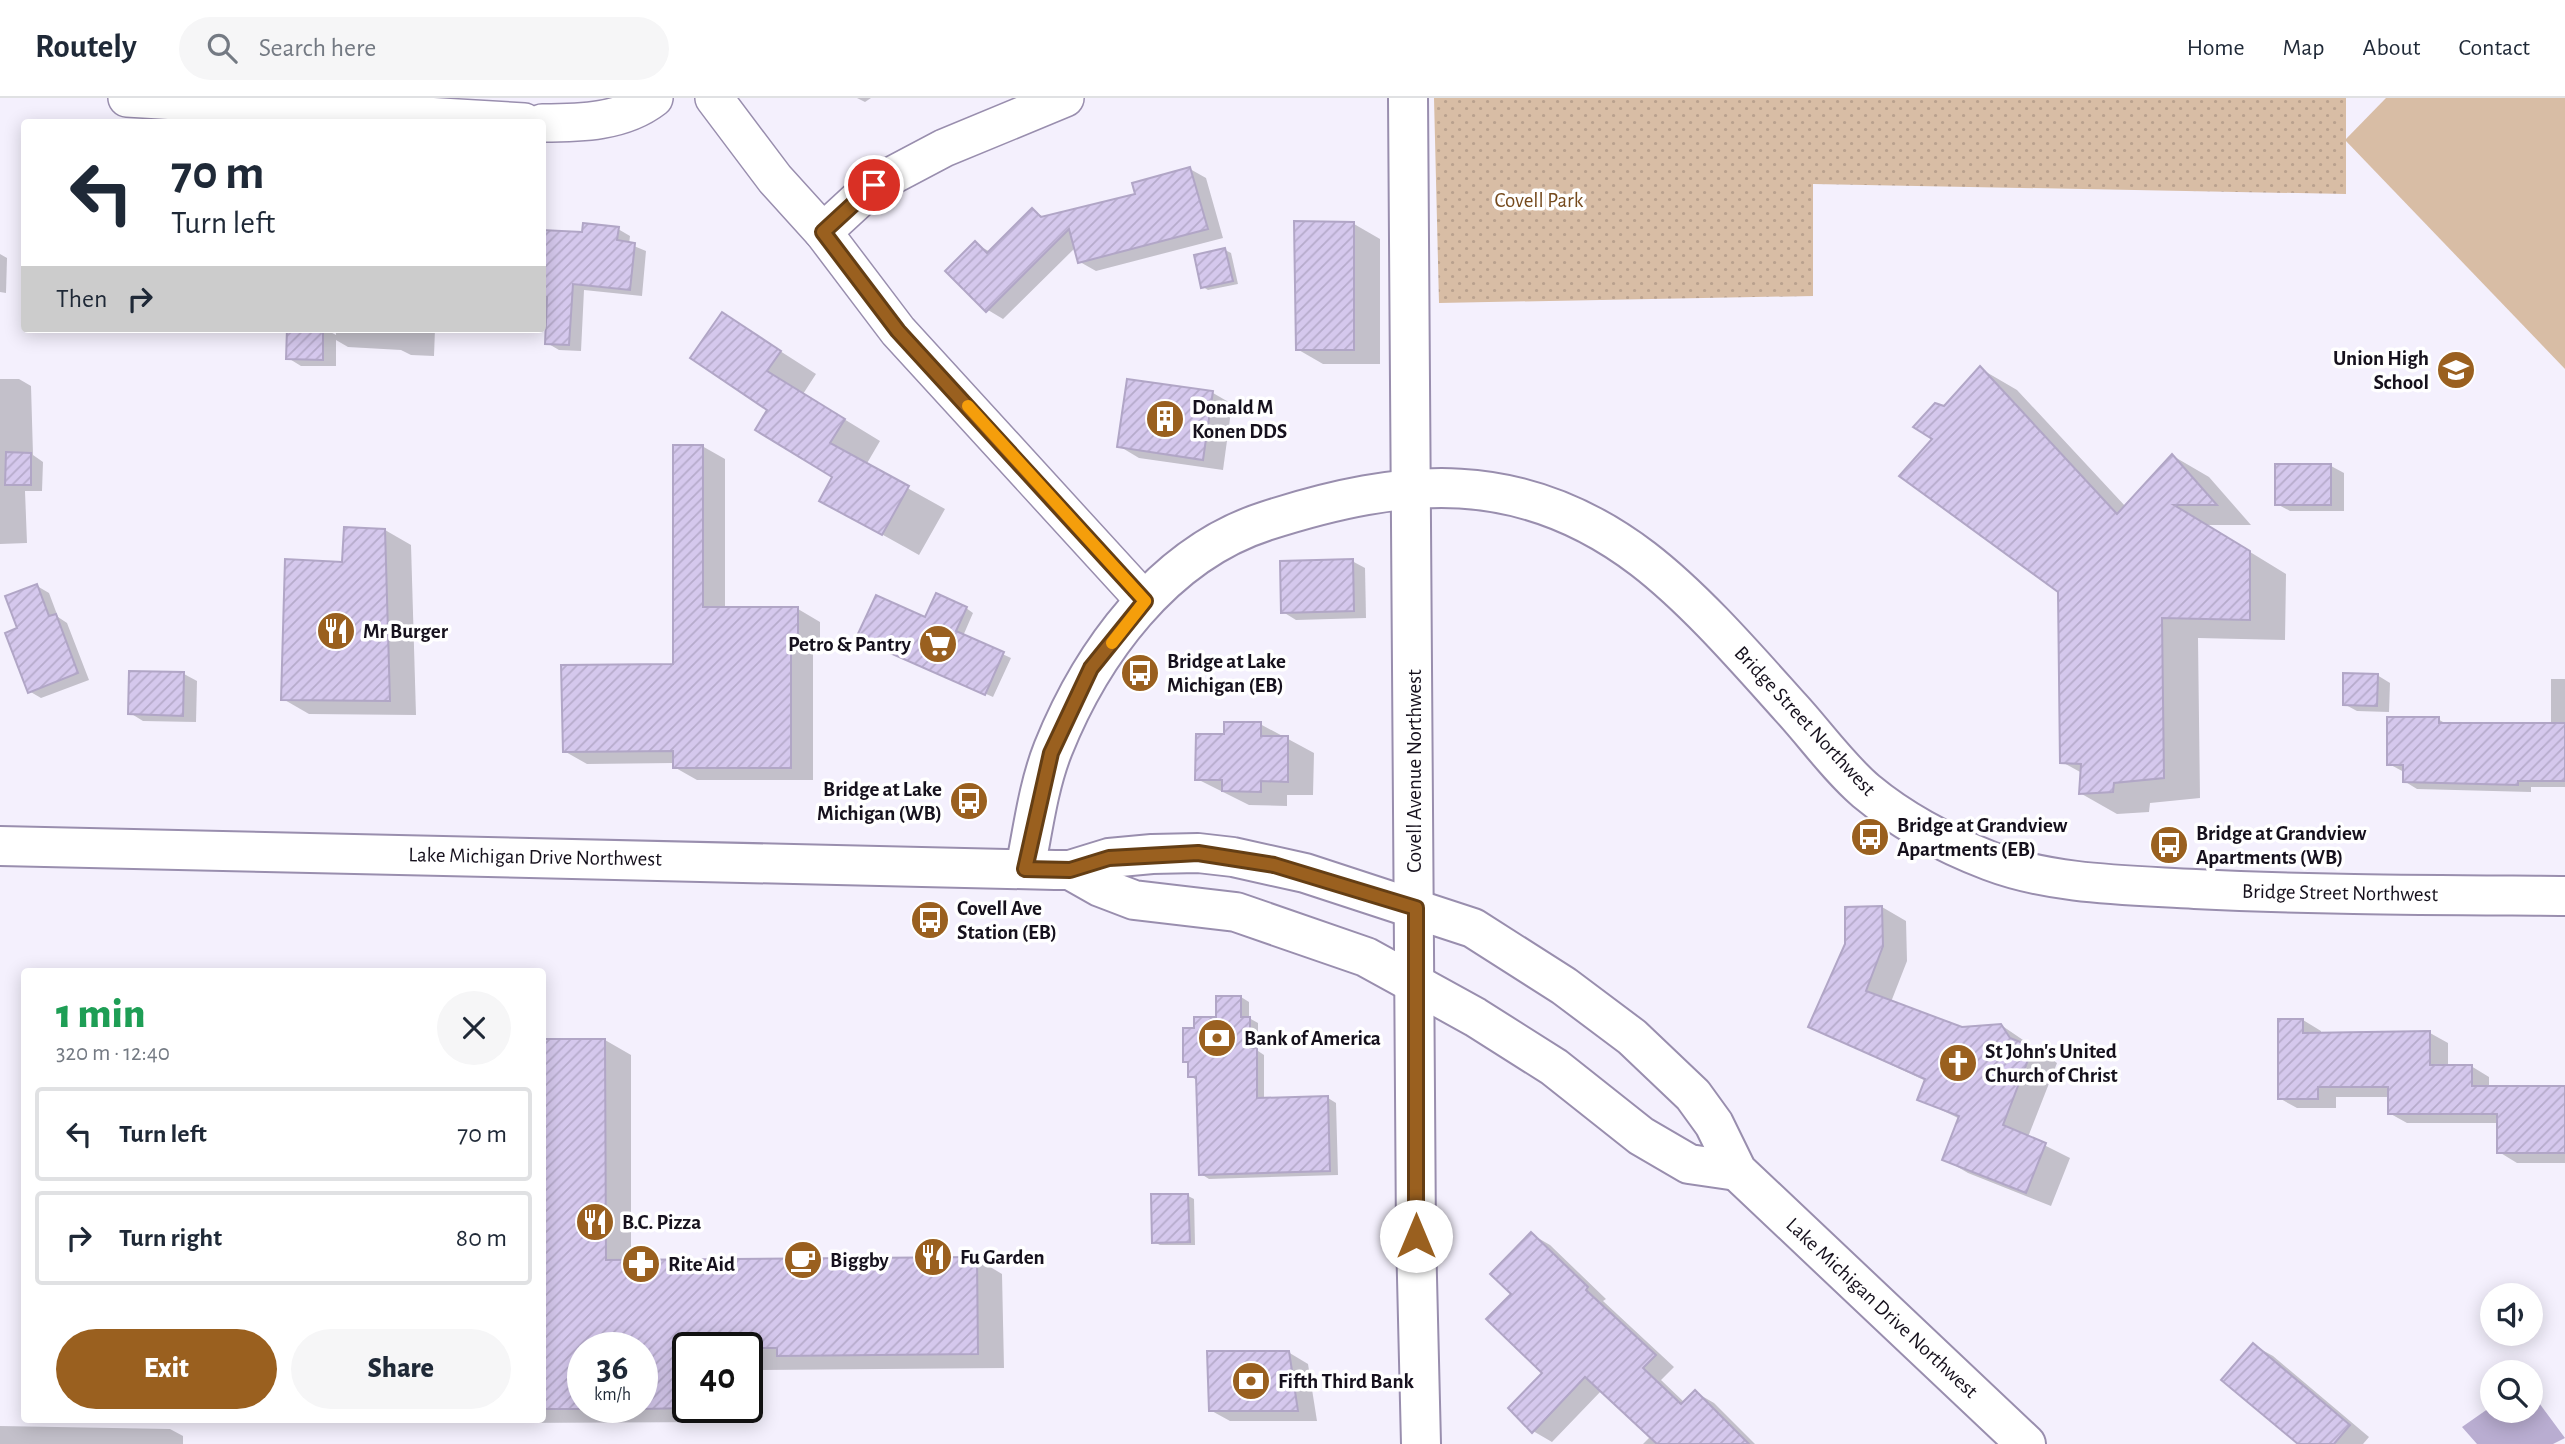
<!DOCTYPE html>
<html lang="en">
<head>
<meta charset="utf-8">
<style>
  body { margin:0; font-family:"Alegreya Sans",sans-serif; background:#f6f6f7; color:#1f2937; height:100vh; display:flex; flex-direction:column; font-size:26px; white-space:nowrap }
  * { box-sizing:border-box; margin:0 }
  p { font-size:23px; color:#747a83 }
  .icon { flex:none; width:38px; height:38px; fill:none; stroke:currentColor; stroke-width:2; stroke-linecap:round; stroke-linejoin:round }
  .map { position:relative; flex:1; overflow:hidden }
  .panel { position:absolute; left:21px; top:870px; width:525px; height:455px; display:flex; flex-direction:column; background:#fff; border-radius:7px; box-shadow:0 4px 18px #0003 }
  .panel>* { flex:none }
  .hud { position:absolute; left:21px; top:21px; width:525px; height:214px; border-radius:7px; box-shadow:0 4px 18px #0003; background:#fff; color:#1f2937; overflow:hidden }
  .fabs { position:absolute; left:2480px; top:1185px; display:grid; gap:14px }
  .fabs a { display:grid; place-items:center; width:63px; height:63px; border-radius:50%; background:#fff; box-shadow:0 4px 18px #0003; font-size:35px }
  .speed { position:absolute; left:567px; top:1234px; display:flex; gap:14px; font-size:35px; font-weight:700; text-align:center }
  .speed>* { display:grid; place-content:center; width:91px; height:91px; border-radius:50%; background:#fff; box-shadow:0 4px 18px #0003; line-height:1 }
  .speed small { font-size:18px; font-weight:400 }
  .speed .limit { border:4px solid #111; border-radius:10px; background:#fff; color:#111 }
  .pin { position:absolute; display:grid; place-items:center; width:60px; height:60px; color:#fff; margin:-30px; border:4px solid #fff; border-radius:50%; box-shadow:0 2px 7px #0007 }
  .me { position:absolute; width:77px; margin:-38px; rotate:0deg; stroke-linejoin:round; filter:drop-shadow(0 0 5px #0008) }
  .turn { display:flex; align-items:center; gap:24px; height:147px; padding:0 35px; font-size:32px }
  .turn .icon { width:91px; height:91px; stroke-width:2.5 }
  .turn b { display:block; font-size:49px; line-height:60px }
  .then { display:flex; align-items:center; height:66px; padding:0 35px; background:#0003; gap:14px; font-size:26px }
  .round { display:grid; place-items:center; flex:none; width:74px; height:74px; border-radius:37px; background:#f6f6f7 }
  .overview { display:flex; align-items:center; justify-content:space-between; height:119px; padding:0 35px }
  h1 { font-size:42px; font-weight:800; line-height:52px; color:#1e9e55 }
  .button { display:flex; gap:14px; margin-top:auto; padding:14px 35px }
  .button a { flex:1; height:80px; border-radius:42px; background:#9a601f; color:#fff; font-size:28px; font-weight:800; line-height:80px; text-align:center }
  .button a+a { background:#f6f6f7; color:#1f2937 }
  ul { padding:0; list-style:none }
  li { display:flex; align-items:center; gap:21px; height:94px; margin:0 14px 10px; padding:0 21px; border:4px solid #e0e1e3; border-radius:7px }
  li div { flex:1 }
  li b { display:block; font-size:26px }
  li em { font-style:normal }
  header { display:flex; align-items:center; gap:42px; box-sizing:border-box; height:98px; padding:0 35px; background:#fff; border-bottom:2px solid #e0e1e3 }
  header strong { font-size:33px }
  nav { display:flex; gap:38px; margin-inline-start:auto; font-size:24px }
  .search { width:490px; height:63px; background:#f6f6f7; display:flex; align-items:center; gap:18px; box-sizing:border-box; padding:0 24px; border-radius:38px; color:#747a83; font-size:26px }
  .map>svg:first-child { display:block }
  .park { fill:url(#park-dots) }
  .pitch { fill:#d8bda5 }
  .water { fill:#b9add1 }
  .shadow { fill:#0003; fill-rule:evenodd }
  .building { fill:url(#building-hatch); stroke:#b1a6c6; stroke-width:2 }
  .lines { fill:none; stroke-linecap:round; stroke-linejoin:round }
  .street-casing { stroke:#998eae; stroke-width:40 }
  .secondary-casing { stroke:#998eae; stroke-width:42 }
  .highway-casing { stroke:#998eae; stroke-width:42 }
  .street { stroke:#fff; stroke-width:37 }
  .secondary { stroke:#fff; stroke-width:38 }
  .highway { stroke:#fff; stroke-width:38 }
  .route-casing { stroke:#643e14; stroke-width:18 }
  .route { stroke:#9a601f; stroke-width:12 }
  .slow { stroke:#f59e0b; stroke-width:12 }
  .labels { text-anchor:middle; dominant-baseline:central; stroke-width:7; stroke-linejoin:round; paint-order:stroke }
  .park-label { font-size:21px; fill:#754a1d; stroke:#fff }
  .poi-label { font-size:21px; font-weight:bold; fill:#16111d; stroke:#fff; text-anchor:start }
  .street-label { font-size:21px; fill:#16111d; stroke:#fff }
</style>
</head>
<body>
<header>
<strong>Routely</strong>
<div class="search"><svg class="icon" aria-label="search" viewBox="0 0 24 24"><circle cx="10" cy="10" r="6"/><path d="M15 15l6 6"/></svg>Search here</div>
<nav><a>Home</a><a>Map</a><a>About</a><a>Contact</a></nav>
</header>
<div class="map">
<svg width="2565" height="1346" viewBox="0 0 2565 1346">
  <defs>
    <pattern id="park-dots" width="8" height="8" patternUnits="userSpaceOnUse" patternTransform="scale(1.75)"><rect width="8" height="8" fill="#d8bda5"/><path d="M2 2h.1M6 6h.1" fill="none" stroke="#b9a18e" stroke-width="1.8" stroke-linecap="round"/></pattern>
    <pattern id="building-hatch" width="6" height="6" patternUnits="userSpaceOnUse" patternTransform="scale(1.75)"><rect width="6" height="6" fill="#d5c8ed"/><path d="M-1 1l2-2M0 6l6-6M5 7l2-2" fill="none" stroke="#b6abcb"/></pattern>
  </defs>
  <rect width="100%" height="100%" fill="#f4f0fd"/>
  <polygon class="park" points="1434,0 2346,0 2346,96 1813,86 1813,198 1439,205"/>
  <polygon class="pitch" points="2386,0 2565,0 2565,271 2345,42"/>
  <polygon class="water" points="2531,1294 2565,1340 2553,1346 2477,1346 2462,1329 2492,1308 2492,1312 2530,1312"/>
  <g class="shadow">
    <polygon points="857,0 871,0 865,4"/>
    <polygon points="1190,71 1206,80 1223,140 1096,173 1080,164 1076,149 1003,221 988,212 975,145 990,154 1032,112 1045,120 1137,97"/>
    <polygon points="1354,126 1380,141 1380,266 1323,266 1297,251"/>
    <polygon points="618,131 630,138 629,146 646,153 642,198 584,192 581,253 559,252 547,245 549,204 542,204 542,134 584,136"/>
    <polygon points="1225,152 1231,155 1238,186 1208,192 1203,189"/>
    <polygon points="0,156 7,160 6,195 0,194"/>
    <polygon points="722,216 816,276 803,296 880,343 866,367 945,411 919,457 858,423 835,378 769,311"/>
    <polygon points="288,231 325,231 336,237 336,231 435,231 434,258 411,257 401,252 348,249 336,242 336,268 301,268 288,260"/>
    <polygon points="1981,271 2017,292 2126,409 2173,358 2209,379 2251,427 2206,427 2286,476 2285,542 2198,540 2200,700 2150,705 2149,714 2117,716 2080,695 2082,675 2062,664 2060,493 1934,341 1944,310"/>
    <polygon points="0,281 19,281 31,288 33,357 43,364 42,393 25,393 27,445 0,446"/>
    <polygon points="1213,295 1232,306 1223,372 1139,360 1119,348"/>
    <polygon points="702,348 725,361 725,511 798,511 820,524 820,550 813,550 813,682 697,682 674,669 674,665 587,666 564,653 674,568"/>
    <polygon points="2331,368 2344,375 2344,413 2290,413 2277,406"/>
    <polygon points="385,432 411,447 416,617 309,616 283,601"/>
    <polygon points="1352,463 1365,470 1366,520 1296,522 1283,514"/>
    <polygon points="37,488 49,495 58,519 67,525 89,582 41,600 29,593 20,531"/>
    <polygon points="966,510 973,515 963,538 1011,560 993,599 866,543"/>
    <polygon points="184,576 197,583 196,624 143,623 130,615"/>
    <polygon points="2377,577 2390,585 2389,614 2357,613 2344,606"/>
    <polygon points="2551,581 2565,581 2565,689 2531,689 2531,694 2417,691 2404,683 2404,674 2389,666 2438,621 2448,627 2551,627"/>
    <polygon points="1260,626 1314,655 1313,697 1287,697 1287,708 1249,707 1197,681 1225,638"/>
    <polygon points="1882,809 1906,823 1907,863 1891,904 1962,931 2001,927 2057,965 2028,1039 2070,1060 2051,1108 1968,1075 1944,1061 1960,1021 1919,1001 1926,983 1810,929"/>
    <polygon points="23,890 24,890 24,1025 24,1024"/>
    <polygon points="1241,899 1249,904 1249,920 1258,925 1258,953 1264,957 1264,1002 1328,1000 1336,1005 1338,1077 1209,1081 1201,1076 1198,983 1190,978 1190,966 1185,963 1196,932 1218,920"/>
    <polygon points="2303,922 2321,933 2321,937 2430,935 2448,945 2448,968 2471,968 2489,979 2489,990 2565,990 2565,1065 2517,1065 2499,1054 2499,1025 2407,1025 2389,1015 2389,999 2336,999 2336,1010 2297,1010 2279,1000"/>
    <path d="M605,942L631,957V1164L977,1161L1002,1176L1004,1270L760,1272V1302H747V1250H688V1309H721V1324L484,1325L478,1321H542V943ZM583,1250H642V1309H583Z"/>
    <polygon points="1188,1098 1194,1101 1195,1147 1160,1147 1154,1144"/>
    <polygon points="1531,1136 1550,1147 1606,1201 1603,1203 1674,1269 1661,1282 1685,1305 1695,1294 1714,1305 1755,1346 1643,1346 1651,1338 1602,1292 1552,1344 1533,1333 1545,1275 1513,1196"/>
    <polygon points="2253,1247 2273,1258 2369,1339 2363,1346 2301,1346"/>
    <polygon points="1288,1254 1308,1266 1317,1323 1230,1323 1210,1312"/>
    <polygon points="0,1328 170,1331 183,1338 183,1346 0,1346"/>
  </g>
  <g class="building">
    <polygon points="1190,69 1208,131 1078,165 1069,131 986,214 945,173 975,143 987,155 1032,110 1041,119 1135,96 1132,85"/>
    <polygon points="1294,123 1354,124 1354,252 1296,252"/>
    <polygon points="583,125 619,129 617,142 635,145 630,192 573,186 569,247 545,246 547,199 542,199 542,132 582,134"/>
    <polygon points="1225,150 1233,183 1201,190 1194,157"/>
    <polygon points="722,214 781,253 767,273 845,321 830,345 909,388 882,437 819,403 832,379 755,332 767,312 690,260"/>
    <polygon points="287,231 323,231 323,262 286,261"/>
    <polygon points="1980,268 2117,416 2172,356 2217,407 2174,407 2250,453 2250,522 2162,520 2164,680 2114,685 2113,694 2079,696 2081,666 2060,665 2058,494 1899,378 1932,341 1913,329 1935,305 1944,308"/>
    <polygon points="1127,281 1213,293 1203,362 1117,349"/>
    <polygon points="673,347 703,347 703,509 798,509 798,539 791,539 791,670 673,670 673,653 563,654 561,567 673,566"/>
    <polygon points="6,354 31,355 31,387 5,387"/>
    <rect x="2275" y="366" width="56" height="41"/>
    <polygon points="344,429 385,431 390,603 281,602 285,461 342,464"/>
    <polygon points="1353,461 1354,513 1281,515 1280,463"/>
    <polygon points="37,486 49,518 56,516 78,575 28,595 5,535 17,530 5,498"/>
    <polygon points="936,495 967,509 956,533 1004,554 985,597 856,540 876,497 925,519"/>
    <polygon points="129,573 184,574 183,618 128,616"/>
    <polygon points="2343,575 2378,576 2377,608 2343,607"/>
    <polygon points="2387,619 2439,619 2439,625 2565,625 2565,683 2518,683 2518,687 2403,684 2403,667 2387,667"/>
    <polygon points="1224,624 1261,624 1261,638 1288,638 1288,684 1261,683 1261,694 1222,693 1222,682 1195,682 1196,636 1224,636"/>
    <polygon points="1882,808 1883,848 1866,893 1962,929 2001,926 2010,940 2033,949 2003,1027 2046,1045 2026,1095 1942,1062 1959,1018 1917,1002 1925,981 1808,929 1845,846 1845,809"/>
    <polygon points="1216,898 1241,898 1241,919 1250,919 1250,950 1257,950 1257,1000 1328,998 1330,1073 1199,1077 1196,979 1188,979 1188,964 1183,964 1183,930 1194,930 1194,919 1216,919"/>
    <polygon points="2278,921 2303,921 2303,935 2430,933 2430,967 2472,967 2472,988 2565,988 2565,1055 2497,1055 2497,1016 2388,1016 2388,989 2318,989 2318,1001 2278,1001"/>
    <polygon points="542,941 605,941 606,1162 977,1159 978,1256 777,1258 777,1250 688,1250 688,1310 642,1311 642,1250 583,1250 583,1311 542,1311"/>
    <polygon points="1151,1096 1188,1096 1190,1144 1152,1145"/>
    <polygon points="1531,1134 1588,1189 1586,1192 1656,1257 1643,1270 1681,1306 1695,1292 1749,1346 1657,1346 1585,1279 1532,1335 1508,1310 1542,1275 1486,1221 1511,1196 1490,1176"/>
    <polygon points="2253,1245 2350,1327 2334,1346 2298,1346 2221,1282"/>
    <polygon points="1207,1253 1289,1253 1298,1313 1209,1313"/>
  </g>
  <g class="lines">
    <defs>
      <g id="street">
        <polyline points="127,0 524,24"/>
        <polyline points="714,0 775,81 823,134 898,233 1145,503"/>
        <path d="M542,25C581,25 623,24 654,0"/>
        <polyline points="823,134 874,87 944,50 1065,0"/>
      </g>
      <g id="secondary">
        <polyline points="1408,0 1416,1138 1421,1346"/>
        <path d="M1025,771C1033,732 1038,689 1053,651C1091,556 1163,456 1266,423C1403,379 1521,368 1643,461C1695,501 1746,560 1790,609C1815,636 1838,669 1866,693C1902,723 1946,746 1990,763C2053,787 2128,787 2195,791C2319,797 2442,797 2565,798"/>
      </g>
      <g id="highway">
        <polyline points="0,748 1055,772 1070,772 1109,760 1152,756 1198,755 1233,759 1305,775 1473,830 1564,888 1632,939 1693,997 1714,1026 1737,1073 2026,1346"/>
        <polyline points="1070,772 1100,789 1134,802 1236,814 1366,859 1475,919 1554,969 1641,1038 1689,1066 1737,1073"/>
      </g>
    </defs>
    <use href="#street" class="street-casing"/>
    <use href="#secondary" class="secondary-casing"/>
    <use href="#highway" class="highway-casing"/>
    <use href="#street" class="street"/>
    <use href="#secondary" class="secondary"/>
    <use href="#highway" class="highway"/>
  </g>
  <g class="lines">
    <defs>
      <polyline id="route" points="874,87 823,134 898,233 1145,503 1091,570 1051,655 1025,771 1070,772 1109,760 1198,755 1274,767 1416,810 1416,1138"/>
    </defs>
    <use href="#route" class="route-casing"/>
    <use href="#route" class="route"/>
    <polyline class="slow" points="968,308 1145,503 1112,545"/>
  </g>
  <defs>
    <symbol id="school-disc" viewBox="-11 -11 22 22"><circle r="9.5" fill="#9a601f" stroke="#fff"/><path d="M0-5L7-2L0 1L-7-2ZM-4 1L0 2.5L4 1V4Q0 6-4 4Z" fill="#fff"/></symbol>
    <symbol id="building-disc" viewBox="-11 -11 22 22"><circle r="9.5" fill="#9a601f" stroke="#fff"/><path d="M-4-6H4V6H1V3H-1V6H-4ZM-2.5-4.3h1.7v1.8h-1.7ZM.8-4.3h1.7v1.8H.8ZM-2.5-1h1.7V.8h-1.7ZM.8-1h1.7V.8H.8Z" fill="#fff"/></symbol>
    <symbol id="restaurant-disc" viewBox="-11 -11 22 22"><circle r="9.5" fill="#9a601f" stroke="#fff"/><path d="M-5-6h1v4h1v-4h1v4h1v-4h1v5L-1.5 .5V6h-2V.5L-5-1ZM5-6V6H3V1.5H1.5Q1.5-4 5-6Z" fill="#fff"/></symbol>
    <symbol id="supermarket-disc" viewBox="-11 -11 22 22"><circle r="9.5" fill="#9a601f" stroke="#fff"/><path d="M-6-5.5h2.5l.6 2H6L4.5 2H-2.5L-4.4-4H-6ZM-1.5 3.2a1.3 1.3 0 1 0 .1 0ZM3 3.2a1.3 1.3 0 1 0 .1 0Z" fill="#fff"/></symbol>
    <symbol id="bus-disc" viewBox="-11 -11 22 22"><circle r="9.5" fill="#9a601f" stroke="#fff"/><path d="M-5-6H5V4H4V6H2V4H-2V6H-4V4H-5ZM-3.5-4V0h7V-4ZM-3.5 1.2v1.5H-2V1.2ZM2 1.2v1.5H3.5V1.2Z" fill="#fff"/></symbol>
    <symbol id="bank-disc" viewBox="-11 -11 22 22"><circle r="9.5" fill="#9a601f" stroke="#fff"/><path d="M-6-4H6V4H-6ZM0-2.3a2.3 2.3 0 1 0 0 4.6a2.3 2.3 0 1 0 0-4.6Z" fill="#fff"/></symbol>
    <symbol id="church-disc" viewBox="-11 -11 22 22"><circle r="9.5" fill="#9a601f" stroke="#fff"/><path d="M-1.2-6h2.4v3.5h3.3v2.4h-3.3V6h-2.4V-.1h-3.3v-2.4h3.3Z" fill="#fff"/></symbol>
    <symbol id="cafe-disc" viewBox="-11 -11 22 22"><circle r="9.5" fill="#9a601f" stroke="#fff"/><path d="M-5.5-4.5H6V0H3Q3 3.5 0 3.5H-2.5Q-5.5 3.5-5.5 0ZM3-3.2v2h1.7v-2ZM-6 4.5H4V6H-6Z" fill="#fff"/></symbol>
    <symbol id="pharmacy-disc" viewBox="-11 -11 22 22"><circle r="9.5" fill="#9a601f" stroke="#fff"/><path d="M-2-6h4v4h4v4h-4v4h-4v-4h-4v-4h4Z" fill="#fff"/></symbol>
  </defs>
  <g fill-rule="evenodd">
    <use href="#school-disc" x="2434" y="250" width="44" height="44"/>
    <use href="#building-disc" x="1143" y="299" width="44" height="44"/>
    <use href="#restaurant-disc" x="314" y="511" width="44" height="44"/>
    <use href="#supermarket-disc" x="916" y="524" width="44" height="44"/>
    <use href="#bus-disc" x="1118" y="553" width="44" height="44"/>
    <use href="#bus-disc" x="947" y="681" width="44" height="44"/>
    <use href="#bus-disc" x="1848" y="717" width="44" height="44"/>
    <use href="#bus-disc" x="2147" y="725" width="44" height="44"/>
    <use href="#bus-disc" x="908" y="800" width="44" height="44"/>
    <use href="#bank-disc" x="1195" y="918" width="44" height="44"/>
    <use href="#church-disc" x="1936" y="943" width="44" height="44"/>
    <use href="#restaurant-disc" x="573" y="1102" width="44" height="44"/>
    <use href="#restaurant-disc" x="911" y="1137" width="44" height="44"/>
    <use href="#cafe-disc" x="781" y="1140" width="44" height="44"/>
    <use href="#pharmacy-disc" x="619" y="1144" width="44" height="44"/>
    <use href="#bank-disc" x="1229" y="1261" width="44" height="44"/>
  </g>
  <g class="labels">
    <g class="park-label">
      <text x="1539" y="102">Covell Park</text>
    </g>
    <g class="poi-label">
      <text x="2429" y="260" text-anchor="end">Union High<tspan x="2429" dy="24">School</tspan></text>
      <text x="1192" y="309">Donald M<tspan x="1192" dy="24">Konen DDS</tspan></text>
      <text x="363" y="533">Mr Burger</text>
      <text x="911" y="546" text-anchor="end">Petro &amp; Pantry</text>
      <text x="1167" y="563">Bridge at Lake<tspan x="1167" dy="24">Michigan (EB)</tspan></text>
      <text x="942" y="691" text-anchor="end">Bridge at Lake<tspan x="942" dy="24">Michigan (WB)</tspan></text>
      <text x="1897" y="727">Bridge at Grandview<tspan x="1897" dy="24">Apartments (EB)</tspan></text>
      <text x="2196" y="735">Bridge at Grandview<tspan x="2196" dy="24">Apartments (WB)</tspan></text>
      <text x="957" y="810">Covell Ave<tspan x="957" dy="24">Station (EB)</tspan></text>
      <text x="1244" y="940">Bank of America</text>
      <text x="1985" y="953">St John's United<tspan x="1985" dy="24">Church of Christ</tspan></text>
      <text x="622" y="1124">B.C. Pizza</text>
      <text x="960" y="1159">Fu Garden</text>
      <text x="830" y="1162">Biggby</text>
      <text x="668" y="1166">Rite Aid</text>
      <text x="1278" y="1283">Fifth Third Bank</text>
    </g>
    <g class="street-label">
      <text transform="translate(1805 623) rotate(47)">Bridge Street Northwest</text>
      <text transform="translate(1414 673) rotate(-90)">Covell Avenue Northwest</text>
      <text transform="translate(535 759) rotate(1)">Lake Michigan Drive Northwest</text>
      <text transform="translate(2340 795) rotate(1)">Bridge Street Northwest</text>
      <text transform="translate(1882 1210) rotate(43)">Lake Michigan Drive Northwest</text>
    </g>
  </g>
</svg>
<div class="fabs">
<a><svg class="icon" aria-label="sound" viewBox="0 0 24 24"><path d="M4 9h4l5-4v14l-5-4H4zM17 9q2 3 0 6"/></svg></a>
<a><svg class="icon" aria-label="search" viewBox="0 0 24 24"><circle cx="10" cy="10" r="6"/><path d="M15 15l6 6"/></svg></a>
</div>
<div class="speed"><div>36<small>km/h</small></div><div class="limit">40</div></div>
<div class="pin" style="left:874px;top:87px;background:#d93025"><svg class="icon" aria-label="arrive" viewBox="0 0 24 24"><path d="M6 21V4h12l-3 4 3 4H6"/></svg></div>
<svg class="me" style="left:1416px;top:1138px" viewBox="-20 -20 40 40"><circle r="19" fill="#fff"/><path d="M0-13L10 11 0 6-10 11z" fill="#9a601f"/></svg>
<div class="hud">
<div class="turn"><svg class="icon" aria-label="left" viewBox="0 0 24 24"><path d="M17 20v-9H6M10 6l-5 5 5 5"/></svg><div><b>70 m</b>Turn left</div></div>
<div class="then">Then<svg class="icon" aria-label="right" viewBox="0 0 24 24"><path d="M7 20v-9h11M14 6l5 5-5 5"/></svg></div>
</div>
<section class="panel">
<div class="overview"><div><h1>1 min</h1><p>320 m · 12:40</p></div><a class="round"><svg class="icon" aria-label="close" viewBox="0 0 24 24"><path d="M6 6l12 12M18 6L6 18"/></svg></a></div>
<ul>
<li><svg class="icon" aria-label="left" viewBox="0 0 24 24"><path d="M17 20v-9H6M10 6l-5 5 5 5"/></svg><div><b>Turn left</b></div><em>70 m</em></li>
<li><svg class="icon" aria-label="right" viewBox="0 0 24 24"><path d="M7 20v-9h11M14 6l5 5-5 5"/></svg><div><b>Turn right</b></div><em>80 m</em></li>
</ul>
<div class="button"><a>Exit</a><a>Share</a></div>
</section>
</div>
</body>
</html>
